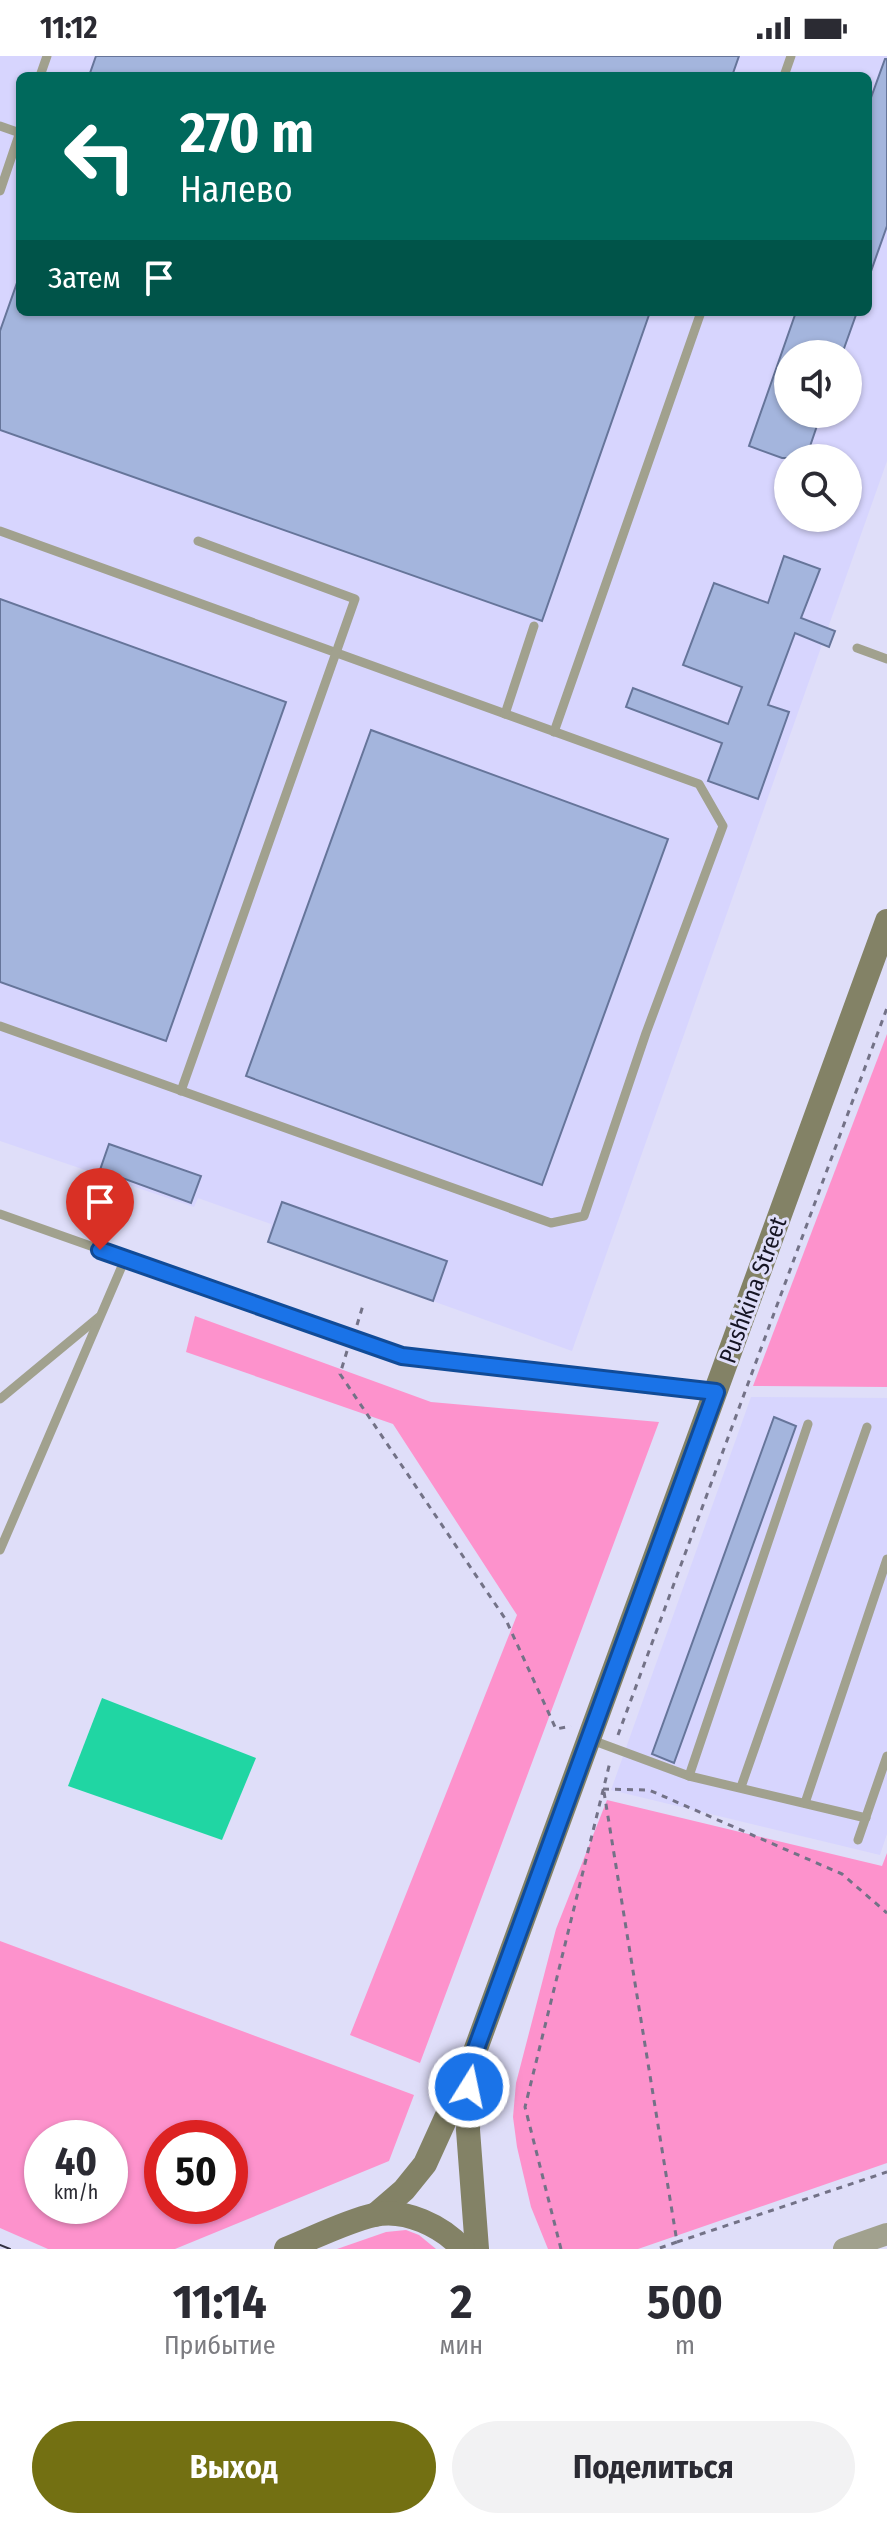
<!DOCTYPE html>
<html lang="ru">
<head>
<meta charset="utf-8">
<style>
  body { margin:0; font-family:"Fira Sans Condensed",sans-serif; background:#f2f2f3; color:#2b2b33; height:100vh; display:flex; flex-direction:column; font-size:30px; white-space:nowrap }
  * { box-sizing:border-box; margin:0 }
  p { font-size:26px; color:#7c7c81 }
  .icon { flex:none; width:44px; height:44px; fill:none; stroke:currentColor; stroke-width:2; stroke-linecap:round; stroke-linejoin:round }
  .map { position:relative; height:2193px; overflow:hidden }
  .panel { display:flex; flex-direction:column; background:#fff; flex:1 }
  .panel>* { flex:none }
  .banner { position:absolute; left:16px; top:16px; width:856px; height:244px; border-radius:12px; box-shadow:0 2px 6px #0004; background:#00695c; color:#fff; overflow:hidden }
  .controls { position:absolute; left:774px; top:284px; display:grid; gap:16px }
  .controls a { display:grid; place-items:center; width:88px; height:88px; border-radius:50%; background:#fff; box-shadow:0 2px 6px #0004; font-size:40px }
  .speed { position:absolute; left:24px; top:2064px; display:flex; gap:16px; font-size:40px; font-weight:700; text-align:center }
  .speed>* { display:grid; place-content:center; width:104px; height:104px; border-radius:50%; background:#fff; box-shadow:0 2px 6px #0004; line-height:1 }
  .speed small { font-size:20px; font-weight:400 }
  .speed .limit { border:12px solid #d22; background:#fff; color:#111 }
  .pin { position:absolute; display:grid; place-items:center; width:68px; height:68px; color:#fff; margin:-82px -34px; border-radius:50% 50% 50% 0; rotate:-45deg; box-shadow:0 0 8px #0007 }
  .pin .icon { rotate:45deg }
  .me { position:absolute; width:88px; margin:-44px; rotate:10deg; stroke-linejoin:round; filter:drop-shadow(0 0 6px #0008) }
  .turn { display:flex; align-items:center; gap:28px; height:168px; padding:0 32px; font-size:36px }
  .turn .icon { width:104px; height:104px; stroke-width:2.5 }
  .turn b { display:block; font-size:56px; line-height:68px }
  .then { display:flex; align-items:center; height:76px; padding:0 32px; background:#0003; gap:16px; font-size:30px }
  .eta { display:flex; justify-content:space-evenly; align-items:center; height:136px; text-align:center }
  .eta b { font-size:48px; font-weight:700; line-height:56px }
  .cta { display:flex; gap:16px; margin-top:auto; padding:16px 32px }
  .cta a { flex:1; height:92px; border-radius:48px; background:#737012; color:#fff; font-size:32px; font-weight:700; line-height:92px; text-align:center }
  .cta a+a { background:#f2f2f3; color:#2b2b33 }
  .status { display:flex; justify-content:space-between; align-items:center; height:56px; padding:0 40px; background:#fff; direction:ltr }
  .status svg { height:22px; fill:currentColor }
  .map>svg:first-child { display:block }
  .built { fill:#d7d5fe; fill-rule:evenodd }
  .green { fill:#fd92cc; fill-rule:evenodd }
  .water { fill:#20d6a3 }
  .building { fill:#a4b5dd; stroke:#66759a; stroke-width:2 }
  .lines { fill:none; stroke-linecap:round; stroke-linejoin:round }
  .path { stroke:#737287; stroke-width:3; stroke-dasharray:6 6; stroke-linecap:butt }
  .service { stroke:#a1a18e; stroke-width:9 }
  .tertiary { stroke:#a1a18e; stroke-width:22 }
  .secondary { stroke:#838266; stroke-width:24 }
  .tram { stroke:#333243; stroke-width:2 }
  .route-casing { stroke:#114b97; stroke-width:20 }
  .route { stroke:#1a73e8; stroke-width:14 }
  .labels { text-anchor:middle; dominant-baseline:central; stroke-width:6; stroke-linejoin:round; paint-order:stroke }
  .street-label { font-size:24px; fill:#161524; stroke:#dfdef9 }
</style>
</head>
<body>
<div class="status"><b>11:12</b><svg viewBox="0 0 49 12"><path d="M0 12V9h3v3zM5 12V6h3v6zM10 12V3h3v9zM15 12V0h3v12zM26 1h20v11H26zM47 4h2v5h-2z"/></svg></div>
<div class="map">
<svg width="887" height="2193" viewBox="0 0 887 2193">
  <rect width="100%" height="100%" fill="#dfdef9"/>
  <g class="built">
    <path d="M0,0H887V405L572,1295L268,1186L271,1168L198,1142L194,1151L0,1085ZM20,20H868V256H20ZM788,298H848V358H788ZM788,402H848V462H788Z"/>
    <polygon points="751,1341 887,1342 887,1778 880,1799 611,1734"/>
  </g>
  <g class="green">
    <polygon points="887,978 887,1331 753,1330"/>
    <polygon points="195,1260 431,1346 659,1366 420,2007 350,1979 517,1559 393,1368 186,1296"/>
    <polygon points="607,1744 882,1810 887,1797 887,2107 638,2193 548,2193 531,2151 517,2091 513,2061 516,2027 556,1873"/>
    <path d="M0,1885L414,2039L389,2105L175,2193H48L0,2172ZM110,2082V2150H42V2082ZM230,2082V2150H162V2082Z"/>
    <polygon points="406,2174 419,2179 436,2193 337,2193 386,2176"/>
  </g>
  <polygon class="water" points="102,1642 256,1702 222,1784 68,1730"/>
  <g class="building">
    <polygon points="96,0 739,0 732,20 89,20"/>
    <polygon points="885,3 887,3 887,170 870,218 868,217 868,50"/>
    <polygon points="18,224 20,225 20,256 650,256 542,565 0,374 0,275"/>
    <polygon points="796,256 857,256 842,298 788,298 788,358 821,358 806,402 782,402 749,390"/>
    <polygon points="784,500 820,513 801,562 835,575 829,591 795,577 768,649 789,656 758,743 708,725 722,687 626,651 633,632 728,668 742,631 683,609 714,527 768,547"/>
    <polygon points="0,543 286,646 166,985 0,926"/>
    <polygon points="371,674 668,783 542,1129 246,1020"/>
    <polygon points="109,1088 201,1120 191,1147 100,1114"/>
    <polygon points="282,1146 447,1205 433,1245 268,1186"/>
    <polygon points="774,1361 796,1370 674,1707 652,1698"/>
  </g>
  <g class="lines">
    <g class="path">
      <polyline points="357,1269 364,1246"/>
      <polyline points="347,1295 340,1318 506,1564 556,1673 571,1670"/>
      <polyline points="618,1679 887,952"/>
      <polyline points="603,1733 649,1734 842,1818 887,1857"/>
      <polyline points="604,1736 677,2186 657,2193"/>
      <polyline points="677,2186 887,2116"/>
      <polyline points="561,2193 525,2051 610,1706"/>
    </g>
    <g class="service">
      <polyline points="40,20 47,0"/>
      <polyline points="784,20 791,0"/>
      <polyline points="0,70 20,77"/>
      <polyline points="0,135 20,76"/>
      <polyline points="0,475 699,728 723,770 646,977 584,1160 551,1167 0,970"/>
      <polyline points="857,592 887,603"/>
      <polyline points="505,658 534,570"/>
      <polyline points="554,676 701,256"/>
      <polyline points="181,1035 355,543 198,485"/>
      <polyline points="0,1158 402,1300 714,1335"/>
      <polyline points="0,1343 99,1261"/>
      <polyline points="0,1494 125,1203"/>
      <polyline points="589,1683 689,1720 866,1762"/>
      <polyline points="689,1720 808,1368"/>
      <polyline points="741,1731 867,1371"/>
      <polyline points="805,1747 887,1503"/>
      <polyline points="858,1784 887,1700"/>
    </g>
    <polyline class="tertiary" points="844,2193 887,2178"/>
    <g class="secondary">
      <polyline points="470,2023 468,2074 477,2193"/>
      <polyline points="375,2159 404,2134 425,2108 470,2009 887,865"/>
      <path d="M286,2193C314,2182 344,2166 374,2159C405,2152 442,2170 463,2193"/>
    </g>
    <polyline class="tram" points="0,2189 10,2193"/>
  </g>
  <g class="lines">
    <defs>
      <polyline id="route" points="100,1194 402,1300 716,1336 470,2009 469,2031"/>
    </defs>
    <use href="#route" class="route-casing"/>
    <use href="#route" class="route"/>
  </g>
  <g class="labels">
    <g class="street-label">
      <text transform="translate(753 1234) rotate(-70)">Pushkina Street</text>
    </g>
  </g>
</svg>
<div class="controls">
<a><svg class="icon" aria-label="sound" viewBox="0 0 24 24"><path d="M4 9h4l5-4v14l-5-4H4zM17 9q2 3 0 6"/></svg></a>
<a><svg class="icon" aria-label="search" viewBox="0 0 24 24"><circle cx="10" cy="10" r="6"/><path d="M15 15l6 6"/></svg></a>
</div>
<div class="speed"><div>40<small>km/h</small></div><div class="limit">50</div></div>
<div class="pin" style="left:100px;top:1194px;background:#d93025"><svg class="icon" aria-label="arrive" viewBox="0 0 24 24"><path d="M6 21V4h12l-3 4 3 4H6"/></svg></div>
<svg class="me" style="left:469px;top:2031px" viewBox="-20 -20 40 40"><circle r="17" fill="#1a73e8" stroke="#fff" stroke-width="3"/><path d="M0-11L8 9 0 5-8 9z" fill="#fff"/></svg>
<div class="banner">
<div class="turn"><svg class="icon" aria-label="left" viewBox="0 0 24 24"><path d="M17 20v-9H6M10 6l-5 5 5 5"/></svg><div><b>270 m</b>Налево</div></div>
<div class="then">Затем<svg class="icon" aria-label="arrive" viewBox="0 0 24 24"><path d="M6 21V4h12l-3 4 3 4H6"/></svg></div>
</div>
</div>
<section class="panel">
<div class="eta">
<div><b>11:14</b><p>Прибытие</p></div>
<div><b>2</b><p>мин</p></div>
<div><b>500</b><p>m</p></div>
</div>
<div class="cta"><a>Выход</a><a>Поделиться</a></div>
</section>
</body>
</html>
